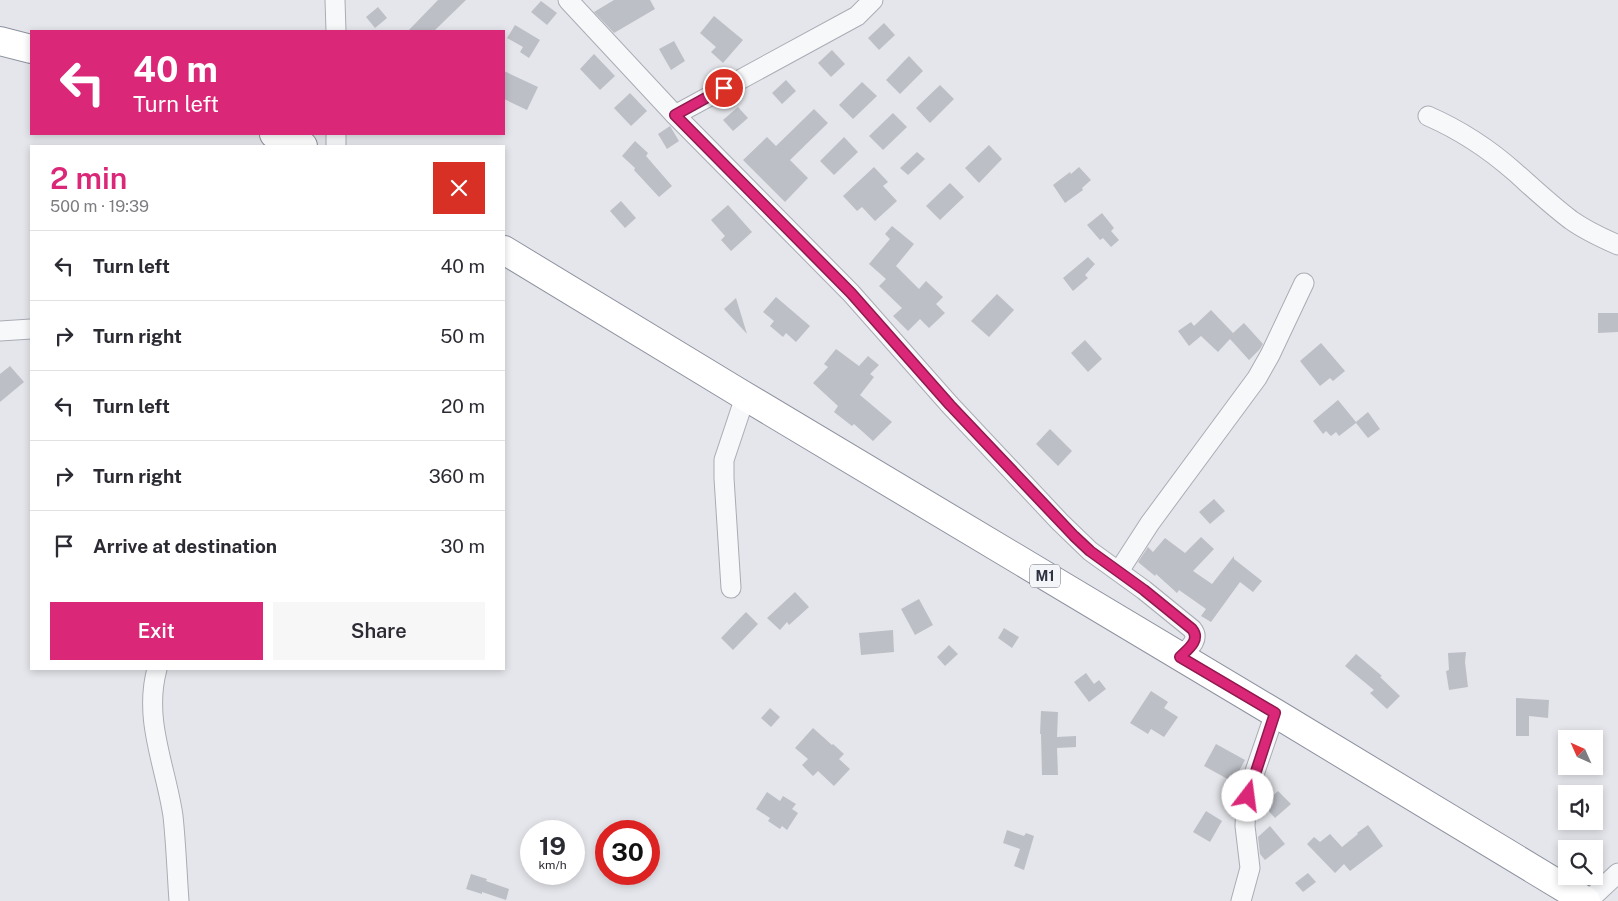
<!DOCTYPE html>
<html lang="en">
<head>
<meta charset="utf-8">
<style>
  body { margin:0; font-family:"Public Sans",sans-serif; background:#f7f7f7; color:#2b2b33; height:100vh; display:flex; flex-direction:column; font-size:19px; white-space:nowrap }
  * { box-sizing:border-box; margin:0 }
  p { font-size:16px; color:#7c7c81 }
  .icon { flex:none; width:28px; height:28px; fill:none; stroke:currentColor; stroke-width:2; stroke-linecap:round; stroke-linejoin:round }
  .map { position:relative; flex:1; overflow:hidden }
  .drawer { position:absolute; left:30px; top:145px; width:475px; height:525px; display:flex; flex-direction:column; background:#fff; border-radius:0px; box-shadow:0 2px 8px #0003 }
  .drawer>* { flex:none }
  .guide { position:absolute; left:30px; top:30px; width:475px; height:105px; border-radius:0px; box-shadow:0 2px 8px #0003; background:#db2777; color:#fff; overflow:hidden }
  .needle { width:32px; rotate:315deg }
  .fabs { position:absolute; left:1558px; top:730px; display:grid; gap:10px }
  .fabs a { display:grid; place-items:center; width:45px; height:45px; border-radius:0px; background:#fff; box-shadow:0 2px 8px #0003; font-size:25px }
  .speed { position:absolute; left:520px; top:820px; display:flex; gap:10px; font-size:25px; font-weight:700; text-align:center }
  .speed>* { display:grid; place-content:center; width:65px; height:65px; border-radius:50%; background:#fff; box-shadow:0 2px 8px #0003; line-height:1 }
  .speed small { font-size:12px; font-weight:400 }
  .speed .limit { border:8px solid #d22; background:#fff; color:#111 }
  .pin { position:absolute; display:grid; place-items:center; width:42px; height:42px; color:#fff; margin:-21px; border:2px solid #fff; border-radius:50%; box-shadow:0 1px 5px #0007 }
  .me { position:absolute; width:55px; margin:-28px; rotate:15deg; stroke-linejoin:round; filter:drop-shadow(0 0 4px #0008) }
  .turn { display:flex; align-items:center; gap:18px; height:105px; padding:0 20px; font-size:22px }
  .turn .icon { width:65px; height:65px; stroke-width:2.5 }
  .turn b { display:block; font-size:35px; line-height:42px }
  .round { display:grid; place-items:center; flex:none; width:52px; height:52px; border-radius:0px; background:#f7f7f7 }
  .head { display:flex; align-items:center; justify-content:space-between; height:85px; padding:0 20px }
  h1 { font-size:30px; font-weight:600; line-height:38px; color:#db2777 }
  .button { display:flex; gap:10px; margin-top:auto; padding:10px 20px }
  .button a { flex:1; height:58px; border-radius:0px; background:#db2777; color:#fff; font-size:20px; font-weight:600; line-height:58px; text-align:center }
  .button a+a { background:#f7f7f7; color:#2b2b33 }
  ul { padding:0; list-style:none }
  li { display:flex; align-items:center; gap:15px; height:70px; padding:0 20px; border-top:1px solid #e1e1e2 }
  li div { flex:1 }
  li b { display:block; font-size:19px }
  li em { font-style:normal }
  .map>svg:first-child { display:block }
  .building { fill:#bdbfc7 }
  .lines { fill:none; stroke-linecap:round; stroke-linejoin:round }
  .minor-casing { stroke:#aaacb5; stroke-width:21 }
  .highway-casing { stroke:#8e92a0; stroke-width:30 }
  .minor { stroke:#f7f8fa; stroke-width:19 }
  .highway { stroke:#fff; stroke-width:28 }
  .route-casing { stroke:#8e194d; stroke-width:12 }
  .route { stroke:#db2777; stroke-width:9 }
  .labels { text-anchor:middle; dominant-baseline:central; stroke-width:5; stroke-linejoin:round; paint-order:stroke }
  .shield { fill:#f4f5f8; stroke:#696c79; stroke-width:1 }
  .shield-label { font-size:14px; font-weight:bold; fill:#2e3242 }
</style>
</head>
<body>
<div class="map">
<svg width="1618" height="901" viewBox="0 0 1618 901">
  <rect width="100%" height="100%" fill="#e5e6eb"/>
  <g class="building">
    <polygon points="438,0 466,0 434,31 408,31"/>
    <polygon points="614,0 650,0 655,9 614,33 594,12"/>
    <polygon points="541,1 557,13 547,25 531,12"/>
    <polygon points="378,7 387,18 375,28 366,17"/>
    <polygon points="714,16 743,40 723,63 711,52 716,47 700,33"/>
    <polygon points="884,23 895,35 879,50 868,38"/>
    <polygon points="515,25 540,40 529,58 520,52 523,47 507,38"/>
    <polygon points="674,41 685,61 671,70 659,49"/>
    <polygon points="832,50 845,64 831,77 818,63"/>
    <polygon points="594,54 615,76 600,90 580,69"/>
    <polygon points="909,56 923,71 900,94 886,80"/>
    <polygon points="504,71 538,87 527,110 504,99"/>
    <polygon points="786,80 796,91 782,104 772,93"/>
    <polygon points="862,82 877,96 853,119 839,105"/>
    <polygon points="940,85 954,99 930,123 916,108"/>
    <polygon points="630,93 647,111 631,126 614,108"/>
    <polygon points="738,107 748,118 733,131 723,120"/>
    <polygon points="814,109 828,123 790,160 808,178 785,202 743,160 767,137 776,146"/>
    <polygon points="893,113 907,127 883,150 869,136"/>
    <polygon points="670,126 679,141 667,149 658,134"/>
    <polygon points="844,137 858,152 834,175 820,161"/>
    <polygon points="635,141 648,153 646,156 672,186 659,197 634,170 635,168 622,156"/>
    <polygon points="989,145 1002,159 979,183 965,168"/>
    <polygon points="917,152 925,159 908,175 900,168"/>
    <polygon points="874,167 888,182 883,186 897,201 875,221 862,207 857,211 843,196"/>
    <polygon points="1079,167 1091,180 1082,188 1083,190 1065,203 1053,185 1070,172 1071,174"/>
    <polygon points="950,183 964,197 940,220 926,206"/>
    <polygon points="621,201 636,218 625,228 610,211"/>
    <polygon points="728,205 752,232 731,251 721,240 725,236 711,220"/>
    <polygon points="1102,213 1114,228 1111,231 1119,240 1111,247 1103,238 1100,240 1087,225"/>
    <polygon points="892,226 914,244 896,266 919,289 926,281 943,297 936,304 945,313 929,328 920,319 908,331 893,316 902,308 879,286 886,279 869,264 890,239 885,234"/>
    <polygon points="1088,257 1095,264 1085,275 1088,278 1073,291 1063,278"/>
    <polygon points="997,294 1014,310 989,337 971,321"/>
    <polygon points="776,297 810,326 796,342 786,333 783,337 770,326 774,321 763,312"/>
    <polygon points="736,298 747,334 724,309"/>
    <polygon points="1211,310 1233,333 1244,323 1263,344 1260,349 1249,360 1230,339 1218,352 1201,336 1189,346 1178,331 1191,322 1194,326"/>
    <polygon points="1598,313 1618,313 1618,332 1598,333"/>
    <polygon points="1085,340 1102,359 1088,372 1071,353"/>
    <polygon points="1321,343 1345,371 1333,381 1330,378 1320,386 1300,361"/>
    <polygon points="836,349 859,366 868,356 879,365 870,374 874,377 860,395 892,422 873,441 854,424 852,426 834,412 838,406 813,383 828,367 824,364"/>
    <polygon points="10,366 24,382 0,402 0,374"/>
    <polygon points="1338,400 1356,422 1368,412 1380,429 1368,438 1356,423 1339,436 1336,432 1331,436 1326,431 1323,434 1313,421"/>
    <polygon points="1050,429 1072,451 1058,466 1036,444"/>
    <polygon points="1214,499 1225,511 1210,524 1199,512"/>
    <polygon points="1201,537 1214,549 1193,571 1212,584 1234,556 1234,559 1262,581 1253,592 1240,582 1211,622 1201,616 1206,609 1179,590 1177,593 1156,574 1155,576 1138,562 1148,547 1153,552 1165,538 1185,553"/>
    <polygon points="795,592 809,607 789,625 787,622 780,630 767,618"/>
    <polygon points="919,599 933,625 915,635 901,609"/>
    <polygon points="746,612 758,624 733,650 721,638"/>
    <polygon points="1004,628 1019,637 1012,648 998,638"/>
    <polygon points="893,630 894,652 861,655 859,633"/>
    <polygon points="949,645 958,654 945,666 937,657"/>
    <polygon points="1466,652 1465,662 1468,687 1449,690 1446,671 1449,670 1448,653"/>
    <polygon points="1356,654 1382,676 1380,677 1400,696 1387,709 1370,693 1374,690 1345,666"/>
    <polygon points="1086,673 1094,684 1099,680 1106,689 1089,702 1074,682"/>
    <polygon points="1151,691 1168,702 1164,708 1178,717 1164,737 1151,729 1148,734 1130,723"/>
    <polygon points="1516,698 1549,700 1548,718 1529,716 1529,736 1516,736"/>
    <polygon points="770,708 780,717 771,727 761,718"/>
    <polygon points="1041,711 1058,712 1057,737 1076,736 1076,747 1057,748 1058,775 1042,775 1041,734 1040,734"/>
    <polygon points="813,728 832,745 833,744 844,754 839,759 850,769 834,786 818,771 813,776 802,765 808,759 795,748"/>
    <polygon points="1216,744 1245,760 1233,782 1204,766"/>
    <polygon points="1278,791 1291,804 1275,818 1263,805"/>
    <polygon points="767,792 780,801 783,796 796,804 792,809 798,813 787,830 782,826 780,829 768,821 770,818 756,809"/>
    <polygon points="1206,811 1222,821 1210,842 1193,832"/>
    <polygon points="1368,825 1383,846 1350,871 1344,864 1335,873 1307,844 1314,837 1320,842 1330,834 1342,847 1358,834 1357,833"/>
    <polygon points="1270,826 1285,844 1265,860 1260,854 1258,837"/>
    <polygon points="1007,830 1024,836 1026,833 1034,836 1024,870 1014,866 1020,849 1003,843"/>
    <polygon points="1308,873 1316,882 1303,892 1295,883"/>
    <polygon points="471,874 487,879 486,881 509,889 506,900 482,892 482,894 466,889"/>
  </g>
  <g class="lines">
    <defs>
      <g id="minor">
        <polyline points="335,0 336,31"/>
        <path d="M568,0L675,115L851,293L950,405L1060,522L1090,551L1144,590L1192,629C1201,640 1188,649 1180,657"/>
        <polyline points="675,115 857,16 873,0"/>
        <path d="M1428,116C1460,130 1489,149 1515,172C1533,188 1551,205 1571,220C1585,230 1602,238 1618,245"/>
        <polyline points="336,146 336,134"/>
        <polyline points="0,331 31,329"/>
        <polyline points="1119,571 1150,523 1257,378 1270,355 1304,283"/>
        <polyline points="731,588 724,478 724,460 745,397"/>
        <path d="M157,669C143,720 166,767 173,816C176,844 177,873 179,901"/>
        <polyline points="1241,901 1250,868 1245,826 1246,806 1250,786 1275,713"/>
        <polyline points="1588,901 1618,873"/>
      </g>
      <g id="highway">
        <polyline points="0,41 31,49"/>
        <polyline points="274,134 303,146"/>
        <polyline points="504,250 738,392 1275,713 1586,901"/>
      </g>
    </defs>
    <use href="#minor" class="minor-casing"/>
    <use href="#highway" class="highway-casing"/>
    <use href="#minor" class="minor"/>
    <use href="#highway" class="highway"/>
  </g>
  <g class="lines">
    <defs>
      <path id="route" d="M724,88L675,115L851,293L950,405L1074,536L1090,551L1144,590L1192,629C1201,640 1188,649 1180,657L1275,713L1248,796"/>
    </defs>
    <use href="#route" class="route-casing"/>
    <use href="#route" class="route"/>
  </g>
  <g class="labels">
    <rect class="shield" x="1030" y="564.5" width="30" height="23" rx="4"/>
    <g class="shield-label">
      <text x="1045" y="576">M1</text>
    </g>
  </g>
</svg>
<div class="fabs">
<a><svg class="needle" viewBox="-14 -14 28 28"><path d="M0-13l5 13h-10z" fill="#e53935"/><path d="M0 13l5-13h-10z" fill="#7c7c81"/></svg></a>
<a><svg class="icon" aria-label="sound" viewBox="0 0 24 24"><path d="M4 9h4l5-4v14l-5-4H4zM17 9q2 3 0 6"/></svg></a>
<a><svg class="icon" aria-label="search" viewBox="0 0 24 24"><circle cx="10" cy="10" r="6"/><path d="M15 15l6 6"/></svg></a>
</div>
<div class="speed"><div>19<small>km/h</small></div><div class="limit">30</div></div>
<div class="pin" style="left:724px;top:88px;background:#d93025"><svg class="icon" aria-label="arrive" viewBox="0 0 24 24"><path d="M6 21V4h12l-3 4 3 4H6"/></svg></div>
<svg class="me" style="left:1248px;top:796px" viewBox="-20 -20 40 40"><circle r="19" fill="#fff"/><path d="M0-13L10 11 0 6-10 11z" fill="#db2777"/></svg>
<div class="guide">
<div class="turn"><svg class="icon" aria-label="left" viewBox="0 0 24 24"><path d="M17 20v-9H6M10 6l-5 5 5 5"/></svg><div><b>40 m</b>Turn left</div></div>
</div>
<section class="drawer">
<div class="head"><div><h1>2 min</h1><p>500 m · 19:39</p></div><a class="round" style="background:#d93025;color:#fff"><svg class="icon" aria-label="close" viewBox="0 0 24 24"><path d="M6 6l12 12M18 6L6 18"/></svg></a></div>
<ul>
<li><svg class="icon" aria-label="left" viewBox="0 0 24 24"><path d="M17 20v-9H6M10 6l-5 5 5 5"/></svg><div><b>Turn left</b></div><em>40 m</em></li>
<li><svg class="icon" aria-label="right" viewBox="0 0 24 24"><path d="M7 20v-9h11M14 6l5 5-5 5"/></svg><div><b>Turn right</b></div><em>50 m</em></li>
<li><svg class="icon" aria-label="left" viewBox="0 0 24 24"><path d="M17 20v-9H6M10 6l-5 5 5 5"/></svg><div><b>Turn left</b></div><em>20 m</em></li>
<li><svg class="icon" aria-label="right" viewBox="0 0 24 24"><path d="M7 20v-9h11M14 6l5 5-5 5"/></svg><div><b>Turn right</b></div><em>360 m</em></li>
<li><svg class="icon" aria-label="arrive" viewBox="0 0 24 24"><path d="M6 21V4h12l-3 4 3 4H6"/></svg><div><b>Arrive at destination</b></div><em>30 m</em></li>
</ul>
<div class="button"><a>Exit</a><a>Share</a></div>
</section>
</div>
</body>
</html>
